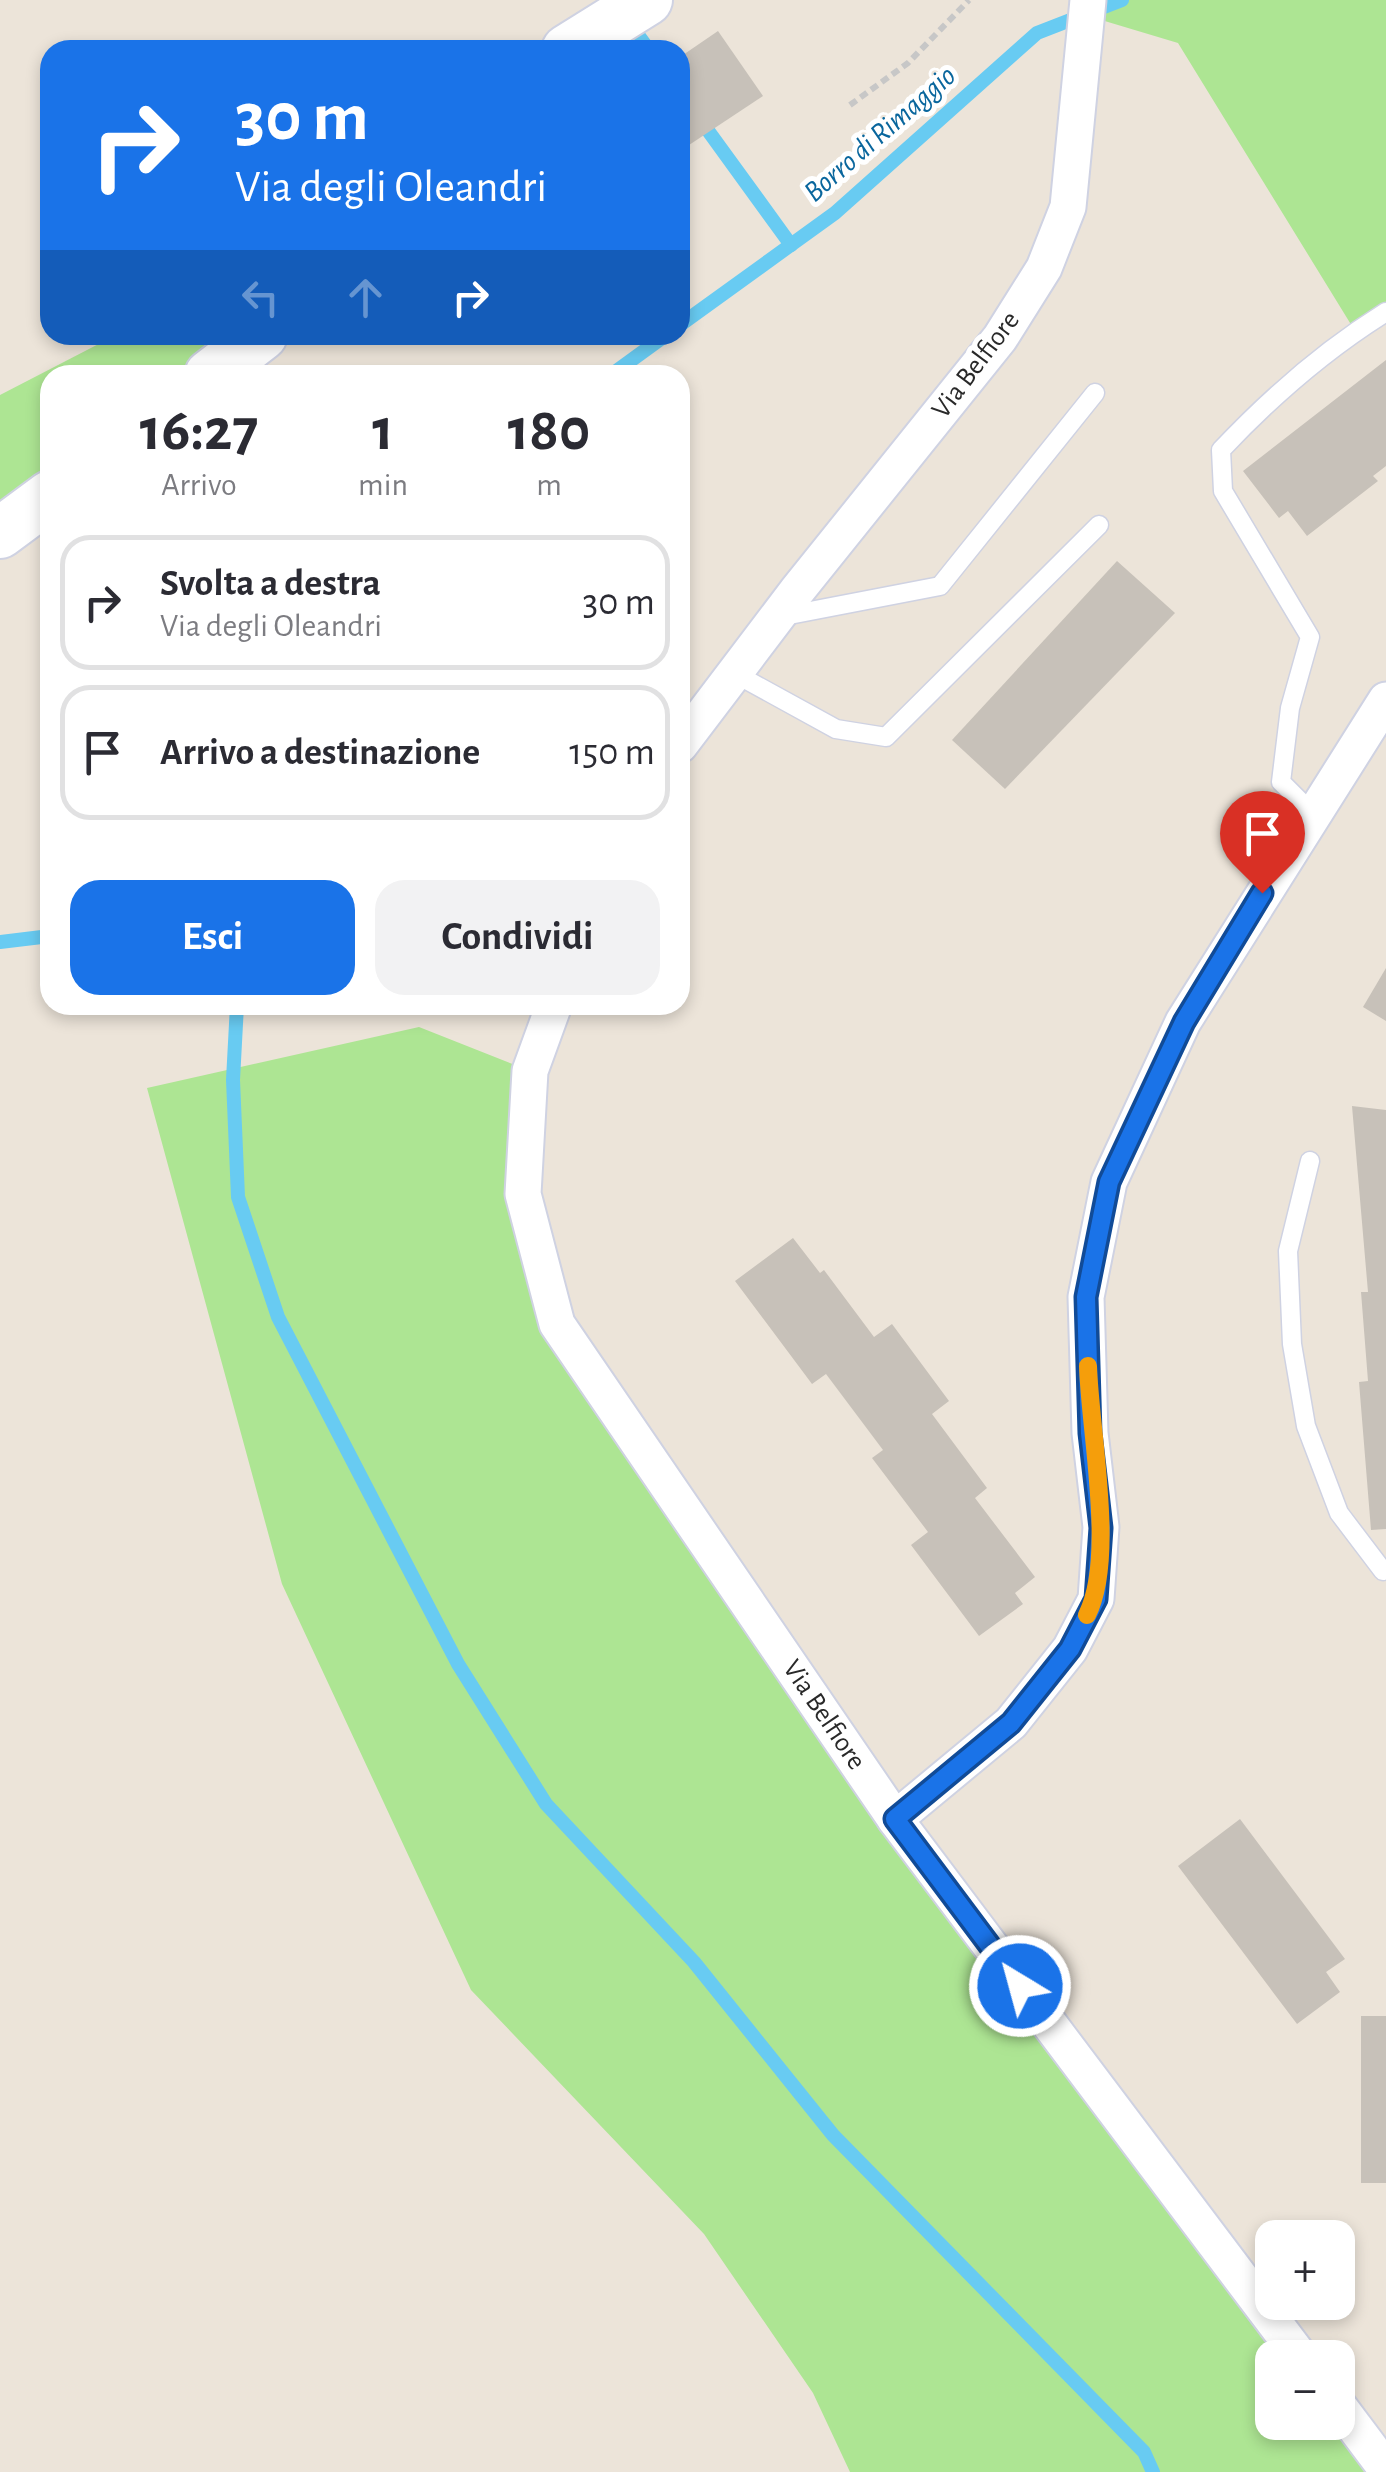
<!DOCTYPE html>
<html lang="it">
<head>
<meta charset="utf-8">
<style>
  body { margin:0; font-family:"Alegreya Sans",sans-serif; background:#f2f2f3; color:#2b2b33; height:100vh; display:flex; flex-direction:column; font-size:38px; white-space:nowrap }
  * { box-sizing:border-box; margin:0 }
  p { font-size:32px; color:#7c7c81 }
  .icon { flex:none; width:55px; height:55px; fill:none; stroke:currentColor; stroke-width:2; stroke-linecap:round; stroke-linejoin:round }
  .map { position:relative; flex:1; overflow:hidden }
  .panel { position:absolute; left:40px; top:365px; width:650px; height:650px; display:flex; flex-direction:column; background:#fff; border-radius:30px; box-shadow:0 5px 15px #0003 }
  .panel>* { flex:none }
  .top-card { position:absolute; left:40px; top:40px; width:650px; height:305px; border-radius:30px; box-shadow:0 5px 15px #0003; background:#1a73e8; color:#fff; overflow:hidden }
  .buttons { position:absolute; left:1255px; top:2220px; display:grid; gap:20px }
  .buttons a { display:grid; place-items:center; width:100px; height:100px; border-radius:20px; background:#fff; box-shadow:0 5px 15px #0003; font-size:50px }
  .pin { position:absolute; display:grid; place-items:center; width:85px; height:85px; color:#fff; margin:-102px -42px; border-radius:50% 50% 50% 0; rotate:-45deg; box-shadow:0 0 10px #0007 }
  .pin .icon { rotate:45deg }
  .me { position:absolute; width:110px; margin:-55px; rotate:323deg; stroke-linejoin:round; filter:drop-shadow(0 0 8px #0008) }
  .turn { display:flex; align-items:center; gap:35px; height:210px; padding:0 30px; font-size:45px }
  .turn .icon { width:130px; height:130px; stroke-width:2.5 }
  .turn b { display:block; font-size:70px; line-height:85px }
  .lanes { display:flex; align-items:center; height:95px; padding:0 30px; background:#0003; justify-content:center; gap:50px; direction:ltr }
  .lanes .off { opacity:.35 }
  .eta { display:flex; justify-content:space-evenly; align-items:center; height:170px; text-align:center }
  .eta b { font-size:60px; font-weight:700; line-height:70px }
  .primary-button { display:flex; gap:20px; margin-top:auto; padding:20px 30px }
  .primary-button a { flex:1; height:115px; border-radius:30px; background:#1a73e8; color:#fff; font-size:40px; font-weight:700; line-height:115px; text-align:center }
  .primary-button a+a { background:#f2f2f3; color:#2b2b33 }
  ul { padding:0; list-style:none }
  li { display:flex; align-items:center; gap:30px; height:135px; margin:0 20px 15px; padding:0 10px; border:5px solid #e1e1e2; border-radius:30px }
  li div { flex:1 }
  li b { display:block; font-size:38px }
  li em { font-style:normal }
  .map>svg:first-child { display:block }
  .green { fill:#ade593 }
  .lines { fill:none; stroke-linecap:round; stroke-linejoin:round }
  .stream { stroke:#68cbf2; stroke-width:14 }
  .building { fill:#c7c1b9 }
  .service-casing { stroke:#cfd2e2; stroke-width:21 }
  .minor-casing { stroke:#cfd2e2; stroke-width:39 }
  .secondary-casing { stroke:#cfd2e2; stroke-width:54 }
  .path { stroke:#c7c7c7; stroke-width:6; stroke-dasharray:8 5; stroke-linecap:butt }
  .service { stroke:#fff; stroke-width:18 }
  .minor { stroke:#fff; stroke-width:35 }
  .secondary { stroke:#fff; stroke-width:50 }
  .route-casing { stroke:#114b97; stroke-width:25 }
  .route { stroke:#1a73e8; stroke-width:18 }
  .slow { stroke:#f59e0b; stroke-width:18 }
  .labels { text-anchor:middle; dominant-baseline:central; stroke-width:10; stroke-linejoin:round; paint-order:stroke }
  .street-label { font-size:28px; fill:#292929; stroke:#fff }
  .water-label { font-size:30px; font-style:italic; fill:#09669d; stroke:#fff }
</style>
</head>
<body>
<div class="map">
<svg width="1386" height="2472" viewBox="0 0 1386 2472">
  <rect width="100%" height="100%" fill="#ece4d9"/>
  <g class="green">
    <polygon points="1088,0 1386,0 1386,312 1355,331 1178,43 1088,16"/>
    <polygon points="116,335 262,335 210,375 50,375 50,496 0,533 0,395"/>
    <polygon points="419,1027 530,1071 523,1194 557,1324 1301,2357 1272,2358 1272,2422 1338,2422 1386,2472 850,2472 813,2393 704,2234 471,1990 282,1584 147,1088"/>
  </g>
  <g class="lines">
    <g class="stream">
      <polyline points="628,21 649,50"/>
      <polyline points="680,92 791,245"/>
      <polyline points="680,325 835,213 1037,33 1122,0"/>
      <polyline points="611,375 666,335"/>
      <polyline points="0,942 50,936"/>
      <polyline points="237,1005 233,1080 238,1197 278,1317 458,1664 546,1804 694,1962 833,2135 1144,2452 1153,2472"/>
    </g>
  </g>
  <g class="building">
    <polygon points="718,31 763,96 680,151 680,57"/>
    <polygon points="1386,360 1386,466 1373,476 1378,481 1307,536 1288,511 1279,518 1243,471"/>
    <polygon points="1117,561 1175,613 1005,789 952,740"/>
    <polygon points="1386,968 1386,1021 1363,1007"/>
    <polygon points="1352,1106 1386,1110 1386,1529 1371,1530 1359,1382 1368,1381 1361,1292 1368,1292"/>
    <polygon points="793,1238 820,1273 824,1270 874,1337 892,1324 949,1401 932,1414 987,1488 975,1498 1035,1577 1015,1593 1023,1604 979,1636 911,1545 928,1532 872,1458 883,1450 826,1374 812,1384 735,1281"/>
    <polygon points="1240,1819 1345,1959 1326,1972 1340,1992 1297,2024 1178,1866"/>
    <rect x="1361" y="2016" width="25" height="167"/>
  </g>
  <g class="lines">
    <defs>
      <g id="service">
        <polyline points="779,617 940,586 1095,393"/>
        <polyline points="734,673 836,729 886,737 1099,525"/>
        <path d="M1313,814L1281,782L1290,708L1310,637L1223,491L1221,450C1270,398 1325,350 1386,312"/>
        <polyline points="1310,1161 1288,1251 1292,1344 1306,1426 1339,1513 1383,1571 1386,1569"/>
      </g>
      <g id="minor">
        <polyline points="680,745 796,592 1000,338 1044,268 1068,207 1088,0"/>
        <polyline points="554,1005 530,1071 523,1194 557,1324 895,1819 1301,2358"/>
        <polyline points="895,1819 1011,1723 1070,1649 1096,1599 1101,1527 1090,1433 1086,1297 1109,1182 1183,1022 1386,700"/>
        <polyline points="1338,2405 1386,2469"/>
      </g>
      <g id="secondary">
        <polyline points="567,50 647,0"/>
        <polyline points="210,375 262,335"/>
        <polyline points="0,533 50,496"/>
      </g>
    </defs>
    <use href="#service" class="service-casing"/>
    <use href="#minor" class="minor-casing"/>
    <use href="#secondary" class="secondary-casing"/>
    <polyline class="path" points="850,105 908,63 969,0"/>
    <use href="#service" class="service"/>
    <use href="#minor" class="minor"/>
    <use href="#secondary" class="secondary"/>
  </g>
  <g class="lines">
    <defs>
      <polyline id="route" points="1020,1986 895,1819 1011,1723 1070,1649 1096,1599 1101,1528 1090,1433 1086,1297 1109,1182 1184,1022 1262,893"/>
    </defs>
    <use href="#route" class="route-casing"/>
    <use href="#route" class="route"/>
    <path class="slow" d="M1087,1615C1116,1558 1090,1433 1088,1366"/>
  </g>
  <g class="labels">
    <g class="street-label">
      <text transform="translate(976 365) rotate(-53)">Via Belfiore</text>
      <text transform="translate(824 1715) rotate(56)">Via Belfiore</text>
    </g>
    <g class="water-label">
      <text transform="translate(880 134) rotate(-41)">Borro di Rimaggio</text>
    </g>
  </g>
</svg>
<div class="buttons">
<a>+</a>
<a>−</a>
</div>
<div class="pin" style="left:1262px;top:893px;background:#d93025"><svg class="icon" aria-label="arrive" viewBox="0 0 24 24"><path d="M6 21V4h12l-3 4 3 4H6"/></svg></div>
<svg class="me" style="left:1020px;top:1986px" viewBox="-20 -20 40 40"><circle r="17" fill="#1a73e8" stroke="#fff" stroke-width="3"/><path d="M0-11L8 9 0 5-8 9z" fill="#fff"/></svg>
<div class="top-card">
<div class="turn"><svg class="icon" aria-label="right" viewBox="0 0 24 24"><path d="M7 20v-9h11M14 6l5 5-5 5"/></svg><div><b>30 m</b>Via degli Oleandri</div></div>
<div class="lanes"><svg class="icon off" aria-label="left" viewBox="0 0 24 24"><path d="M17 20v-9H6M10 6l-5 5 5 5"/></svg><svg class="icon off" aria-label="ahead" viewBox="0 0 24 24"><path d="M12 20V5M6 11l6-6 6 6"/></svg><svg class="icon" aria-label="right" viewBox="0 0 24 24"><path d="M7 20v-9h11M14 6l5 5-5 5"/></svg></div>
</div>
<section class="panel">
<div class="eta">
<div><b>16:27</b><p>Arrivo</p></div>
<div><b>1</b><p>min</p></div>
<div><b>180</b><p>m</p></div>
</div>
<ul>
<li><svg class="icon" aria-label="right" viewBox="0 0 24 24"><path d="M7 20v-9h11M14 6l5 5-5 5"/></svg><div><b>Svolta a destra</b><p>Via degli Oleandri</p></div><em>30 m</em></li>
<li><svg class="icon" aria-label="arrive" viewBox="0 0 24 24"><path d="M6 21V4h12l-3 4 3 4H6"/></svg><div><b>Arrivo a destinazione</b></div><em>150 m</em></li>
</ul>
<div class="primary-button"><a>Esci</a><a>Condividi</a></div>
</section>
</div>
</body>
</html>
